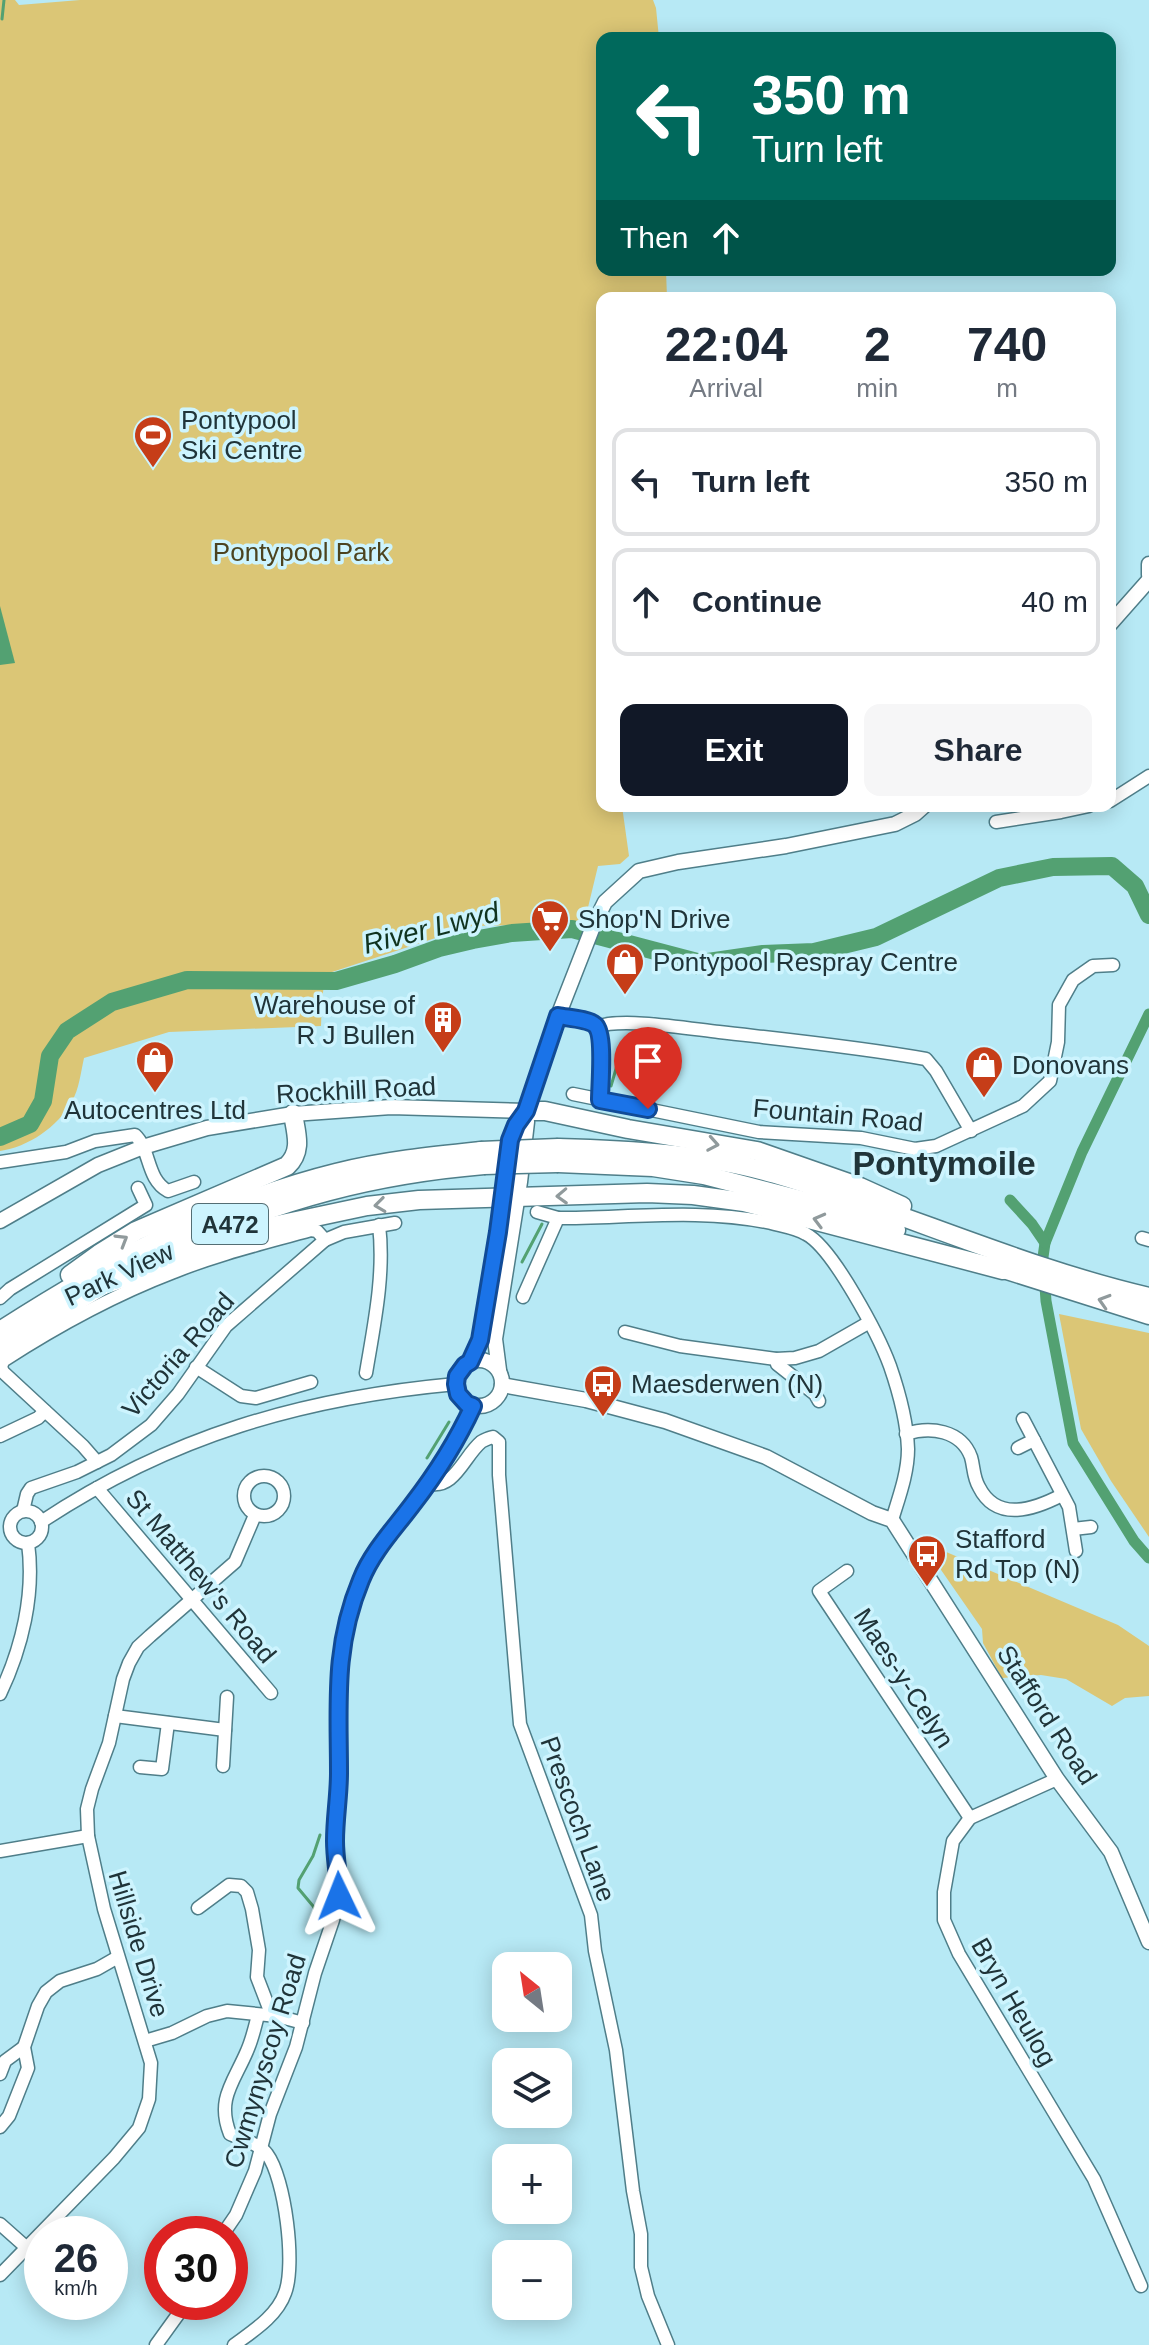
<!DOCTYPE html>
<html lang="en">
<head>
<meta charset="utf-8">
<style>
  body { margin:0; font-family:Arial,sans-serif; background:#f6f6f7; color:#1f2937; height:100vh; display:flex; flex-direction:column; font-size:30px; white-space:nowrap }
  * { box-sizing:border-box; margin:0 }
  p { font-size:26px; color:#747a83 }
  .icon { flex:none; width:44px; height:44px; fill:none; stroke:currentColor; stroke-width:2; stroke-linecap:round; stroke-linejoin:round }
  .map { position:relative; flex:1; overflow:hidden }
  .panel { position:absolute; left:596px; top:292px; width:520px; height:520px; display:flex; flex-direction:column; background:#fff; border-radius:16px; box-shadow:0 4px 20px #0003 }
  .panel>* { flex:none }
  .banner { position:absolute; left:596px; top:32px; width:520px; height:244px; border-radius:16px; box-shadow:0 4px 20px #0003; background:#00695c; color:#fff; overflow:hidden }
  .needle { width:52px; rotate:330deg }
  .controls { position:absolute; left:492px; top:1952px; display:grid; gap:16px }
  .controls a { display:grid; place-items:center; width:80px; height:80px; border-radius:16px; background:#fff; box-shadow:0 4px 20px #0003; font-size:40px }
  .speed { position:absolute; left:24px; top:2216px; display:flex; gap:16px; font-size:40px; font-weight:700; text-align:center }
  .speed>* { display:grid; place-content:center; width:104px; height:104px; border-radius:50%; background:#fff; box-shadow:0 4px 20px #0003; line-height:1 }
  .speed small { font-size:20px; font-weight:400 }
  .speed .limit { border:12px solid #d22; background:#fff; color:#111 }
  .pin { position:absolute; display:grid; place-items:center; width:68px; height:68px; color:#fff; margin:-82px -34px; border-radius:50% 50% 50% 0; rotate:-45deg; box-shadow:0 0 8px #0007 }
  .pin .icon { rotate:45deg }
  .me { position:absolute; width:88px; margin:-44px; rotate:358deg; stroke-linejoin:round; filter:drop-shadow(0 0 6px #0008) }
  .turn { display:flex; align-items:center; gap:28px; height:168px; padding:0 24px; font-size:36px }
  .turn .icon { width:104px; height:104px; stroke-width:2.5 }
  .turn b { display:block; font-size:56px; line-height:68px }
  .then { display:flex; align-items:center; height:76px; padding:0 24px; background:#0003; gap:16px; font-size:30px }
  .eta { display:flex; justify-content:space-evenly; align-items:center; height:136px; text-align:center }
  .eta b { font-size:48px; font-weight:600; line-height:56px }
  .button { display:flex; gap:16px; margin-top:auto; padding:16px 24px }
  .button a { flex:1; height:92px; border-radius:16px; background:#111827; color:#fff; font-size:32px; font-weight:600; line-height:92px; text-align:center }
  .button a+a { background:#f6f6f7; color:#1f2937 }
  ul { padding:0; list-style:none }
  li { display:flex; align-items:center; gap:24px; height:108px; margin:0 16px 12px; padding:0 8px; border:4px solid #e0e1e3; border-radius:16px }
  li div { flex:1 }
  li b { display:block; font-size:30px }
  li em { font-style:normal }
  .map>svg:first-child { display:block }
  .green { fill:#dbc676 }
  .water { fill:#53a172 }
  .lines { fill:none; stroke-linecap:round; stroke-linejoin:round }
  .stream { stroke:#53a172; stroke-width:3 }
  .canal { stroke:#53a172; stroke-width:11 }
  .river { stroke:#53a172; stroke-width:18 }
  .minor-casing { stroke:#4f7e89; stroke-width:15 }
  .tertiary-casing { stroke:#4f7e89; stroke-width:17 }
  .primary-casing { stroke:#4f7e89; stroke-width:21 }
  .minor { stroke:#fff; stroke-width:12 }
  .tertiary { stroke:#fff; stroke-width:14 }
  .primary { stroke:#fff; stroke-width:18 }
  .primary-bridge-casing { stroke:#4f7e89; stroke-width:21; stroke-linecap:butt }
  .primary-bridge { stroke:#fff; stroke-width:18 }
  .oneway { stroke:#909a9c }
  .route-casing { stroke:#114b97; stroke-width:20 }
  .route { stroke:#1a73e8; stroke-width:14 }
  .labels { text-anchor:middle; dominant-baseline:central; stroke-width:7; stroke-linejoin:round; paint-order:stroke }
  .shield { fill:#cdf4fe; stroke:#546e74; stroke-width:2 }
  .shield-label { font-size:24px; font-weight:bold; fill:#203439 }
  .poi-label { font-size:26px; fill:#203439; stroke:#cdf4fe; text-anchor:start }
  .park-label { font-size:26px; fill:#4c431f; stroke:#cdf4fe }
  .street-label { font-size:26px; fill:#203439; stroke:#cdf4fe }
  .water-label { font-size:28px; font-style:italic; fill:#10331f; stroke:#cdf4fe }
  .district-label { font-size:34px; font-weight:bold; fill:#203439; stroke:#cdf4fe }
</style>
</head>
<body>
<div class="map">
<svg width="1149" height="2345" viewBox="0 0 1149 2345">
  <rect width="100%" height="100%" fill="#b7e9f5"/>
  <g class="green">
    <path d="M0,0H15L19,5L80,0H653L656,8L659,38H602V270H666L667,298H602V806H622L629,856L620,864L598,866L584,924L472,926L326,974L322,998L321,1026L169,1032L84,1058C81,1071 79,1090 72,1101C58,1127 28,1147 0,1151Z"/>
    <polygon points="1059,1314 1149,1333 1149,1537 1111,1481 1081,1429"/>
    <polygon points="918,1540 1118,1625 1149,1646 1149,1696 1125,1698 1112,1706 1066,1679 1041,1675 1002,1678 983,1643 982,1629 939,1567 929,1563"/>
  </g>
  <polygon class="water" points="0,606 15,663 0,665"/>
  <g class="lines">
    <g class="stream">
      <polyline points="2,19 4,0"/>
      <polyline points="696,973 701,963"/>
      <polyline points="611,1086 618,1062 646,1039"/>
      <polyline points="522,1262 542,1224"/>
      <polyline points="427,1458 449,1422"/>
      <polyline points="319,1916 313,1906 298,1888 299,1880 313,1856 320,1835"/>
    </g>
    <g class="canal">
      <polyline points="1149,1014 1082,1152 1045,1243 1043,1257 1046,1301 1073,1443 1134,1541 1149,1558"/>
      <polyline points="1010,1200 1032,1224 1045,1243"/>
    </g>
    <polyline class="river" points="0,1137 30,1124 43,1101 50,1056 67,1031 112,1002 187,980 336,981 395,964 439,948 473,940 512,933 572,929 701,963 763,954 814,952 876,937 999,878 1053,867 1112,866 1135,886 1149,915"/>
    <defs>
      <g id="minor">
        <polyline points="1110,801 1149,776"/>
        <polyline points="996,822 1061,812 1089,806"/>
        <path d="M558,1016C568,1017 587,1019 595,1025C605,1034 600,1085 600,1100"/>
        <path d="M597,1027C621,1017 691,1029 719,1032C788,1040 858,1047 926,1059L936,1071L971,1131"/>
        <polyline points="573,1094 759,1132 861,1138 915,1149 936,1146 1023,1106 1050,1081 1058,1042 1059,1005 1073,980 1093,966 1113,965"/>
        <path d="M0,1162L66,1152L95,1141L135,1135C151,1150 146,1179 168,1191L194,1182"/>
        <polyline points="537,1212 558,1218"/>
        <polyline points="1142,1238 1149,1240"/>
        <path d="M523,1297L558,1218C628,1218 702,1208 771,1223C782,1226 796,1228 806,1234C833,1248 879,1336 890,1366C899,1392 907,1422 908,1449C908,1473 899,1497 892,1520"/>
        <polyline points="0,1298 10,1289 146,1205 138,1188"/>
        <polyline points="625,1332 680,1346 776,1359 795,1358 819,1351 868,1323"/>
        <polyline points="776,1359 777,1364 815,1394 819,1401"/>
        <polyline points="196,1367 241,1396 256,1398 311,1382"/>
        <path d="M366,1373C374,1325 385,1274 379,1225"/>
        <polyline points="1023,1419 1069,1507 1076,1551"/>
        <path d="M906,1434C930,1426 961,1430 971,1457C974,1467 973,1477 979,1487C997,1523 1035,1509 1062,1495"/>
        <polyline points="0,1436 38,1418 45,1411"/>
        <polyline points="1018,1448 1034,1440"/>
        <path d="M97,1462L83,1446L3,1372L1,1367L3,1361C57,1326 114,1295 174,1272C218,1254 265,1243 311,1230L317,1231L325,1240L344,1232L395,1223"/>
        <circle cx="264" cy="1496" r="20"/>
        <path d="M428,1483C454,1491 464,1456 481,1442C482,1441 491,1437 493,1437L499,1442V1475L520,1724L591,1915L595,1951L616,2050L633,2191L641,2234V2267L648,2296L668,2345"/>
        <polyline points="97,1488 271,1693"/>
        <polyline points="23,1511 27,1494 31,1488 77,1472 111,1455 151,1425 178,1394 226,1326 325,1240"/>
        <circle cx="26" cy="1527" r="16"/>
        <path d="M41,1522C171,1436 302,1398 456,1384"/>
        <polyline points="1073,1529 1091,1527"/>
        <polyline points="847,1571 819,1591 970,1818"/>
        <path d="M0,1694C22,1648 35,1594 28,1543"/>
        <polyline points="115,1716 225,1730"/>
        <polyline points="223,1766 227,1697"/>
        <polyline points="140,1767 162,1769 168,1723"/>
        <polyline points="1057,1779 970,1818 953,1841 944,1892 944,1920 959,1954 1094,2179 1141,2286"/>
        <polyline points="0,1851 88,1836"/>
        <polyline points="198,1908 229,1885 241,1886 247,1892 252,1909 259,1950 257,1977 272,2016"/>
        <polyline points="145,2041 172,2033 207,2016 227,2011 277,2016 303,2023"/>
        <polyline points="0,2074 5,2061 24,2047"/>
        <polyline points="0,2127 9,2116 28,2068 24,2047 38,2006 46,1992 60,1981 97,1969 118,1957"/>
        <polyline points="0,2224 27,2248"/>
        <polyline points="223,2234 236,2215 255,2171 270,2114 296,2047 315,1973 333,1920 339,1896 335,1841 339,1774 337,1706 339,1660 346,1627 361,1580 372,1557 444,1460 459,1435 473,1406"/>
        <polyline points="0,2275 114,2158 139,2128 149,2099 151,2063 104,1909 88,1836 87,1809 92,1789 109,1743 123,1679 129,1663 138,1647 150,1636 235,1562 255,1515"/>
        <polyline points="156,2345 187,2302"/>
        <path d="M234,2345C253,2331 277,2316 285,2293C296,2265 285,2178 267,2154C260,2144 241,2139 230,2134C216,2099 234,2082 247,2051C252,2040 255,2027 258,2015"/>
      </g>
      <g id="tertiary">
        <polyline points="1149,564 1149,575"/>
        <polyline points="1110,624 1149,580"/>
        <polyline points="0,1221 98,1165 143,1147 207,1128 293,1114 391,1107 526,1111"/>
        <circle cx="479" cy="1383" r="23"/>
        <polyline points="470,1362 480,1340 498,1232 510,1140 516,1125 526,1111 558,1016 594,924 605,902 639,871 678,862 786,846 895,824 915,814 924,806"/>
        <polyline points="499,1370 495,1339 520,1182 527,1122 526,1111"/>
        <polyline points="502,1385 586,1400 665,1421 766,1457 872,1513 892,1520 1057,1779 1111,1852 1149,1942"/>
      </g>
      <g id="primary">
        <polyline points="526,1111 545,1111 628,1129 757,1151 860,1187 902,1206"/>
        <path d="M558,1148C627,1150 709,1154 775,1174C901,1211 1020,1267 1149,1297"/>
        <polyline points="558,1163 653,1167 704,1175 843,1211 896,1230"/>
        <path d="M180,1246C278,1199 376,1174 484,1165"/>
        <polyline points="991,1265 1149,1315"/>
        <path d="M70,1275L99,1254L136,1231L287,1166C303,1151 296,1133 293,1114"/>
        <polyline points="101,1286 268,1227 367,1206 419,1200 647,1193 693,1195 744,1202 1003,1270"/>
        <path d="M0,1331C104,1264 215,1203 336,1173C384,1161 433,1156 481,1151"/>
        <polyline points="0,1348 110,1281"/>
      </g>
    </defs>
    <use href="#minor" class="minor-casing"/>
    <use href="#tertiary" class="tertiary-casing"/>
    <use href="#primary" class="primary-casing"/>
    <use href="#minor" class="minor"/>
    <use href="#tertiary" class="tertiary"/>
    <use href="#primary" class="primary"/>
    <defs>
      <g id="primary-bridge">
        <polyline points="481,1151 558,1148"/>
        <polyline points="484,1165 558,1163"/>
      </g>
    </defs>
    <use href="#primary-bridge" class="primary-bridge-casing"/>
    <use href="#primary-bridge" class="primary-bridge"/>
  </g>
  <defs><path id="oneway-chevron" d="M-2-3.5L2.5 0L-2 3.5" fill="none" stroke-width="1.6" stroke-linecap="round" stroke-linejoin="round" transform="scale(2)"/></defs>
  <g class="oneway">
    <use href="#oneway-chevron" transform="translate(713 1144) rotate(10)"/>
    <use href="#oneway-chevron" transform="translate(562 1196) rotate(178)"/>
    <use href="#oneway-chevron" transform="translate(380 1205) rotate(173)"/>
    <use href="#oneway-chevron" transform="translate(819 1220) rotate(-165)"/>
    <use href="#oneway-chevron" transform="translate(122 1240) rotate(-31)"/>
    <use href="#oneway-chevron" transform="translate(1104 1301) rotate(-163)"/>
  </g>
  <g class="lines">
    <defs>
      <path id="route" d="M339,1896C339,1877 335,1859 335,1841C335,1818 339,1796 339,1773C339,1704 333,1647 361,1580C372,1552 394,1529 412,1505C436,1474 457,1441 473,1406L467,1404L458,1394L456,1384L457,1376L465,1365L470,1362L480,1340L498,1232L510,1140L516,1125L526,1111L558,1016C568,1018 588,1019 595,1025C605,1034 600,1085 600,1100L648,1109"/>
    </defs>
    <use href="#route" class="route-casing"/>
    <use href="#route" class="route"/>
  </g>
  <defs>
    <symbol id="stadium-pin" viewBox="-11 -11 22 30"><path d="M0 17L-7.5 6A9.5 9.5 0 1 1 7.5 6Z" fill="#c63d18" stroke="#cdf4fe"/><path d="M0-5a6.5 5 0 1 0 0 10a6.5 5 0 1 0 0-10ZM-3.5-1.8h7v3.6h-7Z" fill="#fff"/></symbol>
    <symbol id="supermarket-pin" viewBox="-11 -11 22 30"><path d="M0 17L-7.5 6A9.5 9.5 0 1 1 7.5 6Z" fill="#c63d18" stroke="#cdf4fe"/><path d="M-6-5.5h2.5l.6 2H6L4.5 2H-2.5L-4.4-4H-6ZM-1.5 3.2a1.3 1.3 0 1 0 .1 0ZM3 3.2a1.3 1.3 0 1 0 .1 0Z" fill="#fff"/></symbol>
    <symbol id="shop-pin" viewBox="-11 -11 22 30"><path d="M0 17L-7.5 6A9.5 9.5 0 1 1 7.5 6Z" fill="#c63d18" stroke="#cdf4fe"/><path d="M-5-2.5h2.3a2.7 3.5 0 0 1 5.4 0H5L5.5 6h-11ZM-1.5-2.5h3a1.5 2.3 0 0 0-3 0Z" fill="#fff"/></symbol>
    <symbol id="building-pin" viewBox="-11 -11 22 30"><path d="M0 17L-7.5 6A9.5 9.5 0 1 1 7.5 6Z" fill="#c63d18" stroke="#cdf4fe"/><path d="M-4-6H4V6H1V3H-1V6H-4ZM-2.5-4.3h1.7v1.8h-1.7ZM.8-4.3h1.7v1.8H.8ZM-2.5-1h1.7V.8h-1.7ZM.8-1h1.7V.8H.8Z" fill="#fff"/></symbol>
    <symbol id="bus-pin" viewBox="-11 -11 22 30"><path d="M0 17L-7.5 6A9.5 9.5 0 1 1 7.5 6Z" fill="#c63d18" stroke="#cdf4fe"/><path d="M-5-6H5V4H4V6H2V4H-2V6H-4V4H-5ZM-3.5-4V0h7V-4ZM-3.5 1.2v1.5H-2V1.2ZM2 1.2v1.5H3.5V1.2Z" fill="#fff"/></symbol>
  </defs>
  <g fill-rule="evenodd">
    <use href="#stadium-pin" x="131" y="413" width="44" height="60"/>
    <use href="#supermarket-pin" x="528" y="897" width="44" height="60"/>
    <use href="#shop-pin" x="603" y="940" width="44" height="60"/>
    <use href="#building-pin" x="421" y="998" width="44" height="60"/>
    <use href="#shop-pin" x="133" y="1038" width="44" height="60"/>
    <use href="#shop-pin" x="962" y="1043" width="44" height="60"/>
    <use href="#bus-pin" x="581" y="1362" width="44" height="60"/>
    <use href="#bus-pin" x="905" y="1532" width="44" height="60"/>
  </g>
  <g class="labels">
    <rect class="shield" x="192" y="1204" width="76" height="40" rx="6"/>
    <g class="shield-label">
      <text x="230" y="1224">A472</text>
    </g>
    <g class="poi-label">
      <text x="181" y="420">Pontypool<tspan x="181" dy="30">Ski Centre</tspan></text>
      <text x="578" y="919">Shop'N Drive</text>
      <text x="653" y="962">Pontypool Respray Centre</text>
      <text x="415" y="1005" text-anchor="end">Warehouse of<tspan x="415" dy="30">R J Bullen</tspan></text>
      <text x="1012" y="1065">Donovans</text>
      <text x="155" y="1110" text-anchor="middle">Autocentres Ltd</text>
      <text x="631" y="1384">Maesderwen (N)</text>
      <text x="955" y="1539">Stafford<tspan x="955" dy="30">Rd Top (N)</tspan></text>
    </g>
    <g class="park-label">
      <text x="301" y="552">Pontypool Park</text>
    </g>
    <g class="street-label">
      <text transform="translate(356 1090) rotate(-3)">Rockhill Road</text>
      <text transform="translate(838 1115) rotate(5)">Fountain Road</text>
      <text transform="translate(119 1274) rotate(-25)">Park View</text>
      <text transform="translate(178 1355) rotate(-49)">Victoria Road</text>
      <text transform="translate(201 1576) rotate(50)">St Matthew's Road</text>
      <text transform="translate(904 1678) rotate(57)">Maes-y-Celyn</text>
      <text transform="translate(1047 1715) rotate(57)">Stafford Road</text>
      <text transform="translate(578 1819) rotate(70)">Prescoch Lane</text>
      <text transform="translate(139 1944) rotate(73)">Hillside Drive</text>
      <text transform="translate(1014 2002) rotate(60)">Bryn Heulog</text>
      <text transform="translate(265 2061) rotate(-73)">Cwmynyscoy Road</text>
    </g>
    <g class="water-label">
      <text transform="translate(431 928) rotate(-14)">River Lwyd</text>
    </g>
    <g class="district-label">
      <text x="944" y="1163">Pontymoile</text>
    </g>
  </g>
</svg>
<div class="controls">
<a><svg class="needle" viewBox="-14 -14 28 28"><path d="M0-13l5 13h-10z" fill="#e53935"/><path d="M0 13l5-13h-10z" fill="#747a83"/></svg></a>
<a><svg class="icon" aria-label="layers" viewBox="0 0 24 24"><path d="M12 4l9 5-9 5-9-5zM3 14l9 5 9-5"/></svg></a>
<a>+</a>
<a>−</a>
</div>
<div class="speed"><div>26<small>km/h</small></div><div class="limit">30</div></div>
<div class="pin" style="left:648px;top:1109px;background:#d93025"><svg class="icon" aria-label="arrive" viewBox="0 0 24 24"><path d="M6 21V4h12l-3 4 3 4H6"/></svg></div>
<svg class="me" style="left:339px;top:1896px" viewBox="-20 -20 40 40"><path d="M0-17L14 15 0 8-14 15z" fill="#1a73e8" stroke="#fff" stroke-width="4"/></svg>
<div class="banner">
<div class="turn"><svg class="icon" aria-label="left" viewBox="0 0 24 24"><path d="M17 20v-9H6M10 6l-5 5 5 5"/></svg><div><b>350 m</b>Turn left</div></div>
<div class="then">Then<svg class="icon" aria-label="ahead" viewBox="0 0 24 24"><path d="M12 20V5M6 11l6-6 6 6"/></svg></div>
</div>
<section class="panel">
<div class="eta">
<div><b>22:04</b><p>Arrival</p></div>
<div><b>2</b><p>min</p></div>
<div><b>740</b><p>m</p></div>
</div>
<ul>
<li><svg class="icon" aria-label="left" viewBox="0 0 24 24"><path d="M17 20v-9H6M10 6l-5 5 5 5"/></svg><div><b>Turn left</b></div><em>350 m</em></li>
<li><svg class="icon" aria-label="ahead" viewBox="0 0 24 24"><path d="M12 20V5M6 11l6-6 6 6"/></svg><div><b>Continue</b></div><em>40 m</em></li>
</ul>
<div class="button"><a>Exit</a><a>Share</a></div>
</section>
</div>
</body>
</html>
